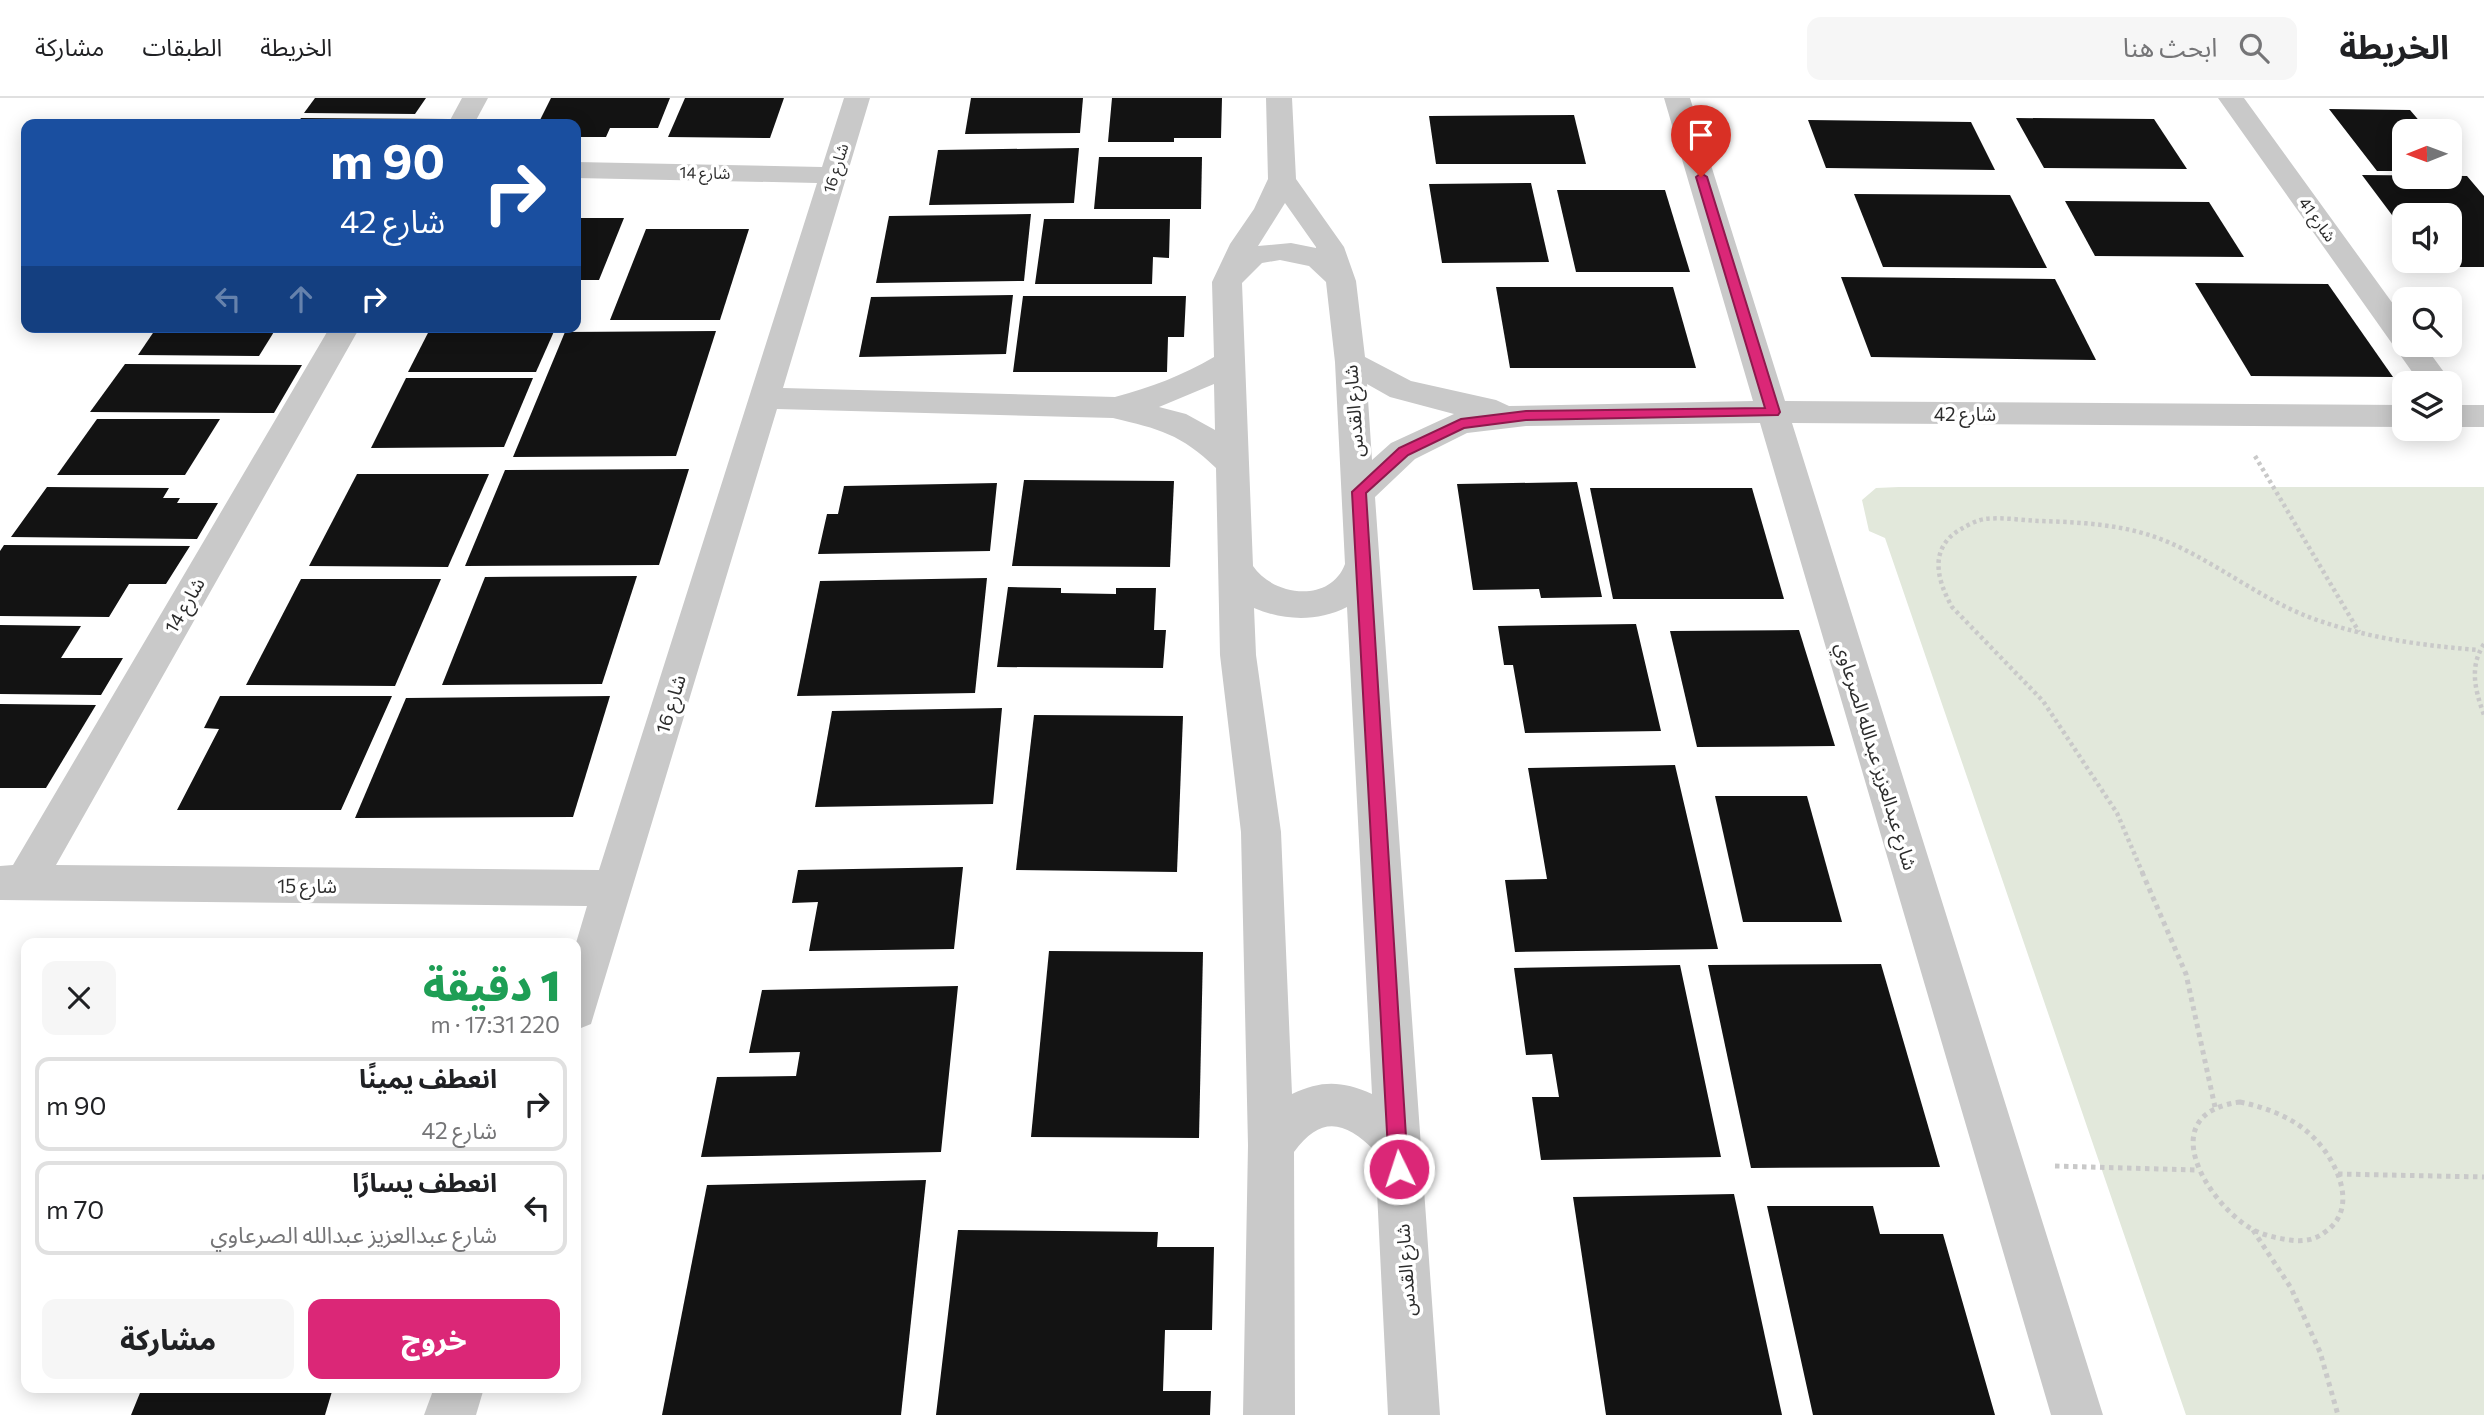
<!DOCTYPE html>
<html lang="ar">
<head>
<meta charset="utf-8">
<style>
  body { margin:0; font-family:Commissioner,"Noto Sans Arabic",sans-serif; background:#f6f6f6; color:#202124; direction:rtl; height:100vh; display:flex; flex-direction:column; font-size:26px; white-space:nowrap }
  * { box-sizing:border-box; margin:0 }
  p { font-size:23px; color:#757577 }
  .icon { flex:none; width:38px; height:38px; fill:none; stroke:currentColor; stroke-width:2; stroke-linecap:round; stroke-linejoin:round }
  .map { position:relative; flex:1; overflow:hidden; direction:ltr }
  .drawer { position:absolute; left:21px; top:840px; width:560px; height:455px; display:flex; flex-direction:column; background:#fff; border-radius:14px; box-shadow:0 4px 18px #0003; direction:rtl }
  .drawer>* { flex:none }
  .guide { position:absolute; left:21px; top:21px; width:560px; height:214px; border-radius:14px; box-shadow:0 4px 18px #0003; direction:rtl; background:#1a4fa0; color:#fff; overflow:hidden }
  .needle { width:46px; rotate:269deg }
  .tools { position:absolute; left:2392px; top:21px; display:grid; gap:14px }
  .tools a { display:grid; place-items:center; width:70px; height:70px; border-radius:14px; background:#fff; box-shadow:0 4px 18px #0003; font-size:35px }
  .pin { position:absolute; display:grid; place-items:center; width:60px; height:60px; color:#fff; margin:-72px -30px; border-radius:50% 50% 50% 0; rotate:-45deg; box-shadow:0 0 7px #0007 }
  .pin .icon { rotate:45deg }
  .me { position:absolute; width:77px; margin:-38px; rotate:356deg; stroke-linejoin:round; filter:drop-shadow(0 0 5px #0008) }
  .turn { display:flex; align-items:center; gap:24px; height:147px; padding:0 21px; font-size:32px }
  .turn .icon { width:91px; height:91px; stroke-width:2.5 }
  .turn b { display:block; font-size:49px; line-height:60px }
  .lanes { display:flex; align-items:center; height:66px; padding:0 21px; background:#0003; justify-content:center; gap:35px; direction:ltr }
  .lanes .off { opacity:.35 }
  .round { display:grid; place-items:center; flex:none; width:74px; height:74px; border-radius:14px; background:#f6f6f6 }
  .summary { display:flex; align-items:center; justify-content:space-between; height:119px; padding:0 21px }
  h1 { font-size:42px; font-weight:800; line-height:52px; color:#1e9e55 }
  .button { display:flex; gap:14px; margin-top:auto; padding:14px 21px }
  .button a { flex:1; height:80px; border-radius:14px; background:#db2777; color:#fff; font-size:28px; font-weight:800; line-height:80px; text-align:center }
  .button a+a { background:#f6f6f6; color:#202124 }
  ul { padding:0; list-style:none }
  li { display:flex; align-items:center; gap:21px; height:94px; margin:0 14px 10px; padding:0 7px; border:4px solid #e0e0e0; border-radius:14px }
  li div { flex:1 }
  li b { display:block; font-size:26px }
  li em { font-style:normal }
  header { display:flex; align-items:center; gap:42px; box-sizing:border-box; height:98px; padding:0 35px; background:#fff; border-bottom:2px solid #e0e0e0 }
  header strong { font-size:33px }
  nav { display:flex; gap:38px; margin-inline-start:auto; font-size:24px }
  .search { width:490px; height:63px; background:#f6f6f6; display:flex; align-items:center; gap:18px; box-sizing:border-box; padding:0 24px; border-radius:14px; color:#757577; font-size:26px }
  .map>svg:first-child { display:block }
  .green { fill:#e2e8db }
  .building { fill:#131313 }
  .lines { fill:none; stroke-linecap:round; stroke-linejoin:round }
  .path-far1 { stroke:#c9c9c9; stroke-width:4.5; stroke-dasharray:3.5 3.5; stroke-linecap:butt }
  .path { stroke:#c9c9c9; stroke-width:5; stroke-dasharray:4.5 4.5; stroke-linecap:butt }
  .street { fill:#c9c9c9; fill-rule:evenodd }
  .route { fill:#db2777; stroke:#8e194d; stroke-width:2 }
  .labels { text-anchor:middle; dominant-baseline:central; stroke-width:7; stroke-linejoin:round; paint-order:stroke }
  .far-street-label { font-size:16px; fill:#2c2c2c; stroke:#fff }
  .street-label { font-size:19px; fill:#2c2c2c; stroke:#fff }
</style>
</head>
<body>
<header>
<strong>الخريطة</strong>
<div class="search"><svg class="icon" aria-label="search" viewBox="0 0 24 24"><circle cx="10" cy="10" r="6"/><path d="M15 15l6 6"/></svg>ابحث هنا</div>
<nav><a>الخريطة</a><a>الطبقات</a><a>مشاركة</a></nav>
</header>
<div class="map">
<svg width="2484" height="1317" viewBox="0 0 2484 1317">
  <rect width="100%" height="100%" fill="#fff"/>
  <polygon class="green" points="1899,389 2484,389 2484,1317 2186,1317 1885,440 1869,433 1862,402 1876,390"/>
  <g class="building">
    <polygon points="315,0 426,0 415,16 304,15"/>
    <polygon points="551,0 670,0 658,30 610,30 606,39 576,39 576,26 538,26"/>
    <polygon points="685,0 784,0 770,40 668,39"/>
    <polygon points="971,0 1083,0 1080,35 965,36"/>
    <polygon points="1112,0 1222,0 1221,40 1174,40 1174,44 1108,44"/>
    <polygon points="2329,11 2410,12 2428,33 2404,33 2404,73 2377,73"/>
    <polygon points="1574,17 1586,66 1436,66 1429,18"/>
    <polygon points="301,20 448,21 444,26 297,26"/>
    <polygon points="2016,20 2154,21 2187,71 2044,70"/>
    <polygon points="1808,22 1971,24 1995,72 1826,70"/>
    <polygon points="1079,50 1074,105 929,107 938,52"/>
    <polygon points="1099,59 1202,59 1201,111 1094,111"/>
    <polygon points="2362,77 2467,78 2484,98 2484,169 2432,169 2428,163 2450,163 2450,117 2404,117 2404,133"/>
    <polygon points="1531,85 1549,164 1442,165 1429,86"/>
    <polygon points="1557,92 1665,92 1690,174 1576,174"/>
    <polygon points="1854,96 2010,97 2047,170 1883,169"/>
    <polygon points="2065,103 2209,104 2244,159 2095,158"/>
    <polygon points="1031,116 1024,183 876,185 889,118"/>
    <polygon points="576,120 624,120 599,182 576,182"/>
    <polygon points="1044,121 1170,121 1169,160 1153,159 1152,186 1035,186"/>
    <polygon points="646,131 749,131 720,222 610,222"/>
    <polygon points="1841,179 2055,181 2096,262 1871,259"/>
    <polygon points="2195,185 2328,186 2393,279 2251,278"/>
    <polygon points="1496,189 1673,189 1696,270 1510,270"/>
    <polygon points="1013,197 1006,256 859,259 871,199"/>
    <polygon points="1023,198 1186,198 1184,239 1168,239 1167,274 1013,274"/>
    <polygon points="157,229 277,229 259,258 138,257"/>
    <polygon points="431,229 556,229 536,274 408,274"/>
    <polygon points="716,233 676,358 513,359 565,234"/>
    <polygon points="125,266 302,267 274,315 90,314"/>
    <polygon points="406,280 533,280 504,349 371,350"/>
    <polygon points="97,321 220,321 185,377 57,377"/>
    <polygon points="689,371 659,467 465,468 505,372"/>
    <polygon points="357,376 489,376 448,469 309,468"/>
    <polygon points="1024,382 1174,383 1170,469 1012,468"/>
    <polygon points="1577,384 1602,499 1541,500 1539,491 1473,492 1457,386"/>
    <polygon points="997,385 990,453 818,456 827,416 838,416 844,388"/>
    <polygon points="47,389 169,390 163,400 180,400 177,405 218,405 197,441 11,439"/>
    <polygon points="1590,390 1752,390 1784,501 1613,501"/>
    <polygon points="4,447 190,448 166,486 129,486 109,519 0,518 0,453"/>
    <polygon points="637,478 602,586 442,587 485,479"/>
    <polygon points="987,480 975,595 797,598 820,483"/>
    <polygon points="301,481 441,481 395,588 246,587"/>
    <polygon points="1008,489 1061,490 1061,495 1116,496 1116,490 1156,490 1154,532 1166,532 1163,570 997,569"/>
    <polygon points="1636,526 1661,633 1525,635 1513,567 1504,567 1498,528"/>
    <polygon points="0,527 81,528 61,560 123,560 101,597 0,596"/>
    <polygon points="1799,532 1835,648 1697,649 1670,533"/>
    <polygon points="220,598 392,598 341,712 177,712 219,631 204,630"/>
    <polygon points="610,598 573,719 355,720 406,600"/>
    <polygon points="0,606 96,607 46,690 0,690"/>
    <polygon points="1002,610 993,706 815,709 832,613"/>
    <polygon points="1034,617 1183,618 1177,774 1016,772"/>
    <polygon points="1675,667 1718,851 1515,854 1505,782 1547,781 1528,670"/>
    <polygon points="1715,698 1807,698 1842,824 1743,824"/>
    <polygon points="963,769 954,851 809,853 818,804 792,805 798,772"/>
    <polygon points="1049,853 1203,854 1199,1040 1031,1039"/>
    <polygon points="1881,866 1940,1069 1751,1070 1708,867"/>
    <polygon points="1680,867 1721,1059 1541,1062 1532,999 1559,999 1552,956 1526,957 1514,870"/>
    <polygon points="958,888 941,1054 701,1059 717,979 796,978 800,954 749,955 762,892"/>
    <polygon points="926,1082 901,1317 662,1317 707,1087"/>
    <polygon points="1734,1096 1782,1317 1606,1317 1573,1099"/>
    <polygon points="1767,1108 1873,1108 1880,1136 1943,1136 1995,1317 1813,1317"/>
    <polygon points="958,1132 1158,1134 1157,1149 1214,1149 1212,1232 1165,1232 1163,1293 1211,1293 1210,1317 936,1317"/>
    <polygon points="142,1290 333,1290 325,1317 131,1317"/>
  </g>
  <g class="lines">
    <g class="path-far1">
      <polyline points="2255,358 2359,534"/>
      <path d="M2484,546C2469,569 2475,592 2484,617"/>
      <path d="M2143,776L2117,715L2043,603L1952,509C1937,482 1928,450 1961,431C1968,427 1977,422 1985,421C2001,419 2021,422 2038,423C2078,424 2120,426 2158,440C2216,462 2263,505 2323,524C2374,541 2426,548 2479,552"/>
    </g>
    <g class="path">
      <polyline points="2142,774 2186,876 2215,1009"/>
      <path d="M2240,1004C2268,1010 2295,1020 2315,1041C2338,1065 2359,1111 2325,1134C2315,1142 2303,1144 2290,1142C2276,1140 2262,1137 2250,1130C2204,1101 2154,1015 2240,1004Z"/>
      <polyline points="2055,1068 2198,1072"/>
      <polyline points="2338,1076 2484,1079"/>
      <polyline points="2253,1132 2291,1190 2320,1254 2338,1317"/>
    </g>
    <g class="street">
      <polygon points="462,0 488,0 474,26 448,26"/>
      <path d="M844,0H870L783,290L1115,299C1151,289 1182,278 1214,259L1212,184L1230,146L1254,111L1268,81L1266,0H1292L1296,81L1344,149L1356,183L1365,259L1411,283L1496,302L1509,308L1753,303L1664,0H1690L1785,303L2404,307V329L1792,325L2103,1317H2051L1760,325L1526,328L1467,335L1415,361L1375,399L1440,1317H1388L1375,1053C1345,1023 1321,1017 1294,1054L1295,1317H1243L1248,1047L1241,734L1220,557L1216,370C1181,336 1159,331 1113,320L777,311L591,926L576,932V845L587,808L0,802V768L13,767L330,229H360L56,767L599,772L817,85L576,80V64L822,69ZM1285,105L1316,149V150L1291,145L1258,148ZM1280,162L1309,168L1326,184L1335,264L1345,466C1330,506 1273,498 1253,468L1242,185L1262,165ZM1214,286L1215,332L1186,316L1159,309ZM1367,286L1390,299L1454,316L1391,345L1372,362ZM1347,509L1372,996C1342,983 1322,982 1292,996L1281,734L1256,557L1254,510C1285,523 1317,524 1347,509Z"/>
      <polygon points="2218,0 2244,0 2404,221 2404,247 2424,247 2452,285 2450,288 2450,285 2420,285"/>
      <rect x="2450" y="307" width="34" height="22"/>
      <polygon points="434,1290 484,1290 476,1317 424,1317"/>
    </g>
  </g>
  <polygon class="route" points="1701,75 1707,79 1780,314 1778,317 1526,322 1464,330 1408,357 1366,395 1408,1071 1405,1077 1399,1080 1392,1077 1389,1071 1352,394 1399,350 1461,321 1526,313 1765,310 1696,79"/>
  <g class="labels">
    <g class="far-street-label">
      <text transform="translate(835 70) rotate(-73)">شارع 16</text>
      <text transform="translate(705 74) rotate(1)">شارع 14</text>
      <text transform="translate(2318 121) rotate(54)">شارع 41</text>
    </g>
    <g class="street-label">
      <text transform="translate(1353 313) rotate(-94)">شارع القدس</text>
      <text x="1965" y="315">شارع 42</text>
      <text transform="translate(184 507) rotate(-60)">شارع 14</text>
      <text transform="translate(670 606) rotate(-73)">شارع 16</text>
      <text transform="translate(1877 658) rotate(73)">شارع عبدالعزيز عبدالله الصرعاوي</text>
      <text x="307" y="787">شارع 15</text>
      <text transform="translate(1405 1172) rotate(-94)">شارع القدس</text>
    </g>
  </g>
</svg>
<div class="tools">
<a><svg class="needle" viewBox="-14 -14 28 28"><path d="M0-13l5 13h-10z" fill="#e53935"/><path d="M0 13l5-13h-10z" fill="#757577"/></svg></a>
<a><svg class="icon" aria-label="sound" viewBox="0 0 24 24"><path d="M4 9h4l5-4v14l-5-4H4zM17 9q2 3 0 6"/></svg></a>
<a><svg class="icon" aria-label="search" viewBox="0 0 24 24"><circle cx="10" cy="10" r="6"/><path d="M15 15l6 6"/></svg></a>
<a><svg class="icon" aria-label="layers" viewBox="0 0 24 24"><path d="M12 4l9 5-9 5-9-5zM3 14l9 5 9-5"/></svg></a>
</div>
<div class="pin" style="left:1701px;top:79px;background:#d93025"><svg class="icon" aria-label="arrive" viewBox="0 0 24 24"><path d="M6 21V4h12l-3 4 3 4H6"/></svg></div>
<svg class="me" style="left:1399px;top:1071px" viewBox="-20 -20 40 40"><circle r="17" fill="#db2777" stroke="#fff" stroke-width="3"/><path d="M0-11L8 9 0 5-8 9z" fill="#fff"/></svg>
<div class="guide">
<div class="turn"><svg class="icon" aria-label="right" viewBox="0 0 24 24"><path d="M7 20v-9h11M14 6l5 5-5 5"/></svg><div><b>90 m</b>شارع 42</div></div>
<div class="lanes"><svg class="icon off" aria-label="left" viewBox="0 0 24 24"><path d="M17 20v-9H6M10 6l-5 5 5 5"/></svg><svg class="icon off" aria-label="ahead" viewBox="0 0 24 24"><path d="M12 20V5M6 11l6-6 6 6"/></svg><svg class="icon" aria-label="right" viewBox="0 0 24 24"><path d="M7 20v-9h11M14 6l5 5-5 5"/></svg></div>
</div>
<section class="drawer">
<div class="summary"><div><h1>1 دقيقة</h1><p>220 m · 17:31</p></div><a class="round"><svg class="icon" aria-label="close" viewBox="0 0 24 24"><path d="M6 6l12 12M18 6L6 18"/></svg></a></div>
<ul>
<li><svg class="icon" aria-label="right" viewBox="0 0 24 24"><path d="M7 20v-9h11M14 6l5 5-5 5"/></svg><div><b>انعطف يمينًا</b><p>شارع 42</p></div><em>90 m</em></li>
<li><svg class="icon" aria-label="left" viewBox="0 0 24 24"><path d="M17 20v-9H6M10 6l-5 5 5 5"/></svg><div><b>انعطف يسارًا</b><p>شارع عبدالعزيز عبدالله الصرعاوي</p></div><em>70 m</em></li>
</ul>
<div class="button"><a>خروج</a><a>مشاركة</a></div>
</section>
</div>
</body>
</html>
